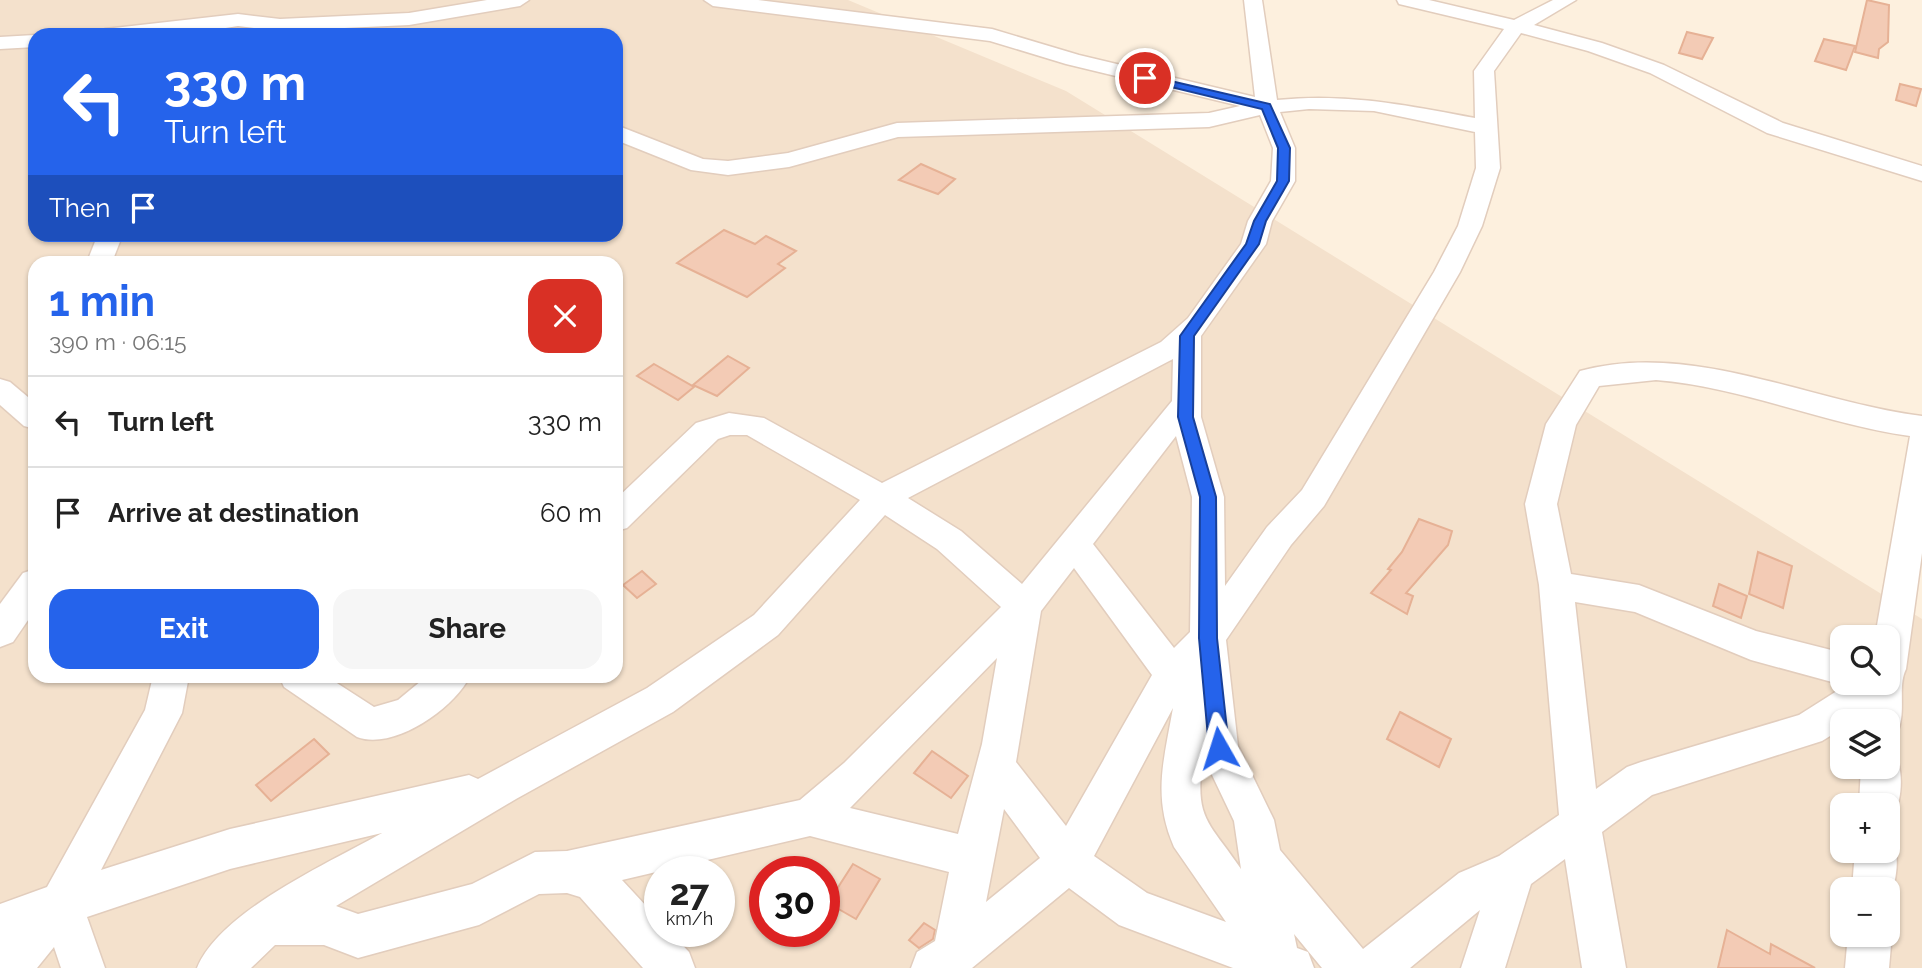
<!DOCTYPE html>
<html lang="en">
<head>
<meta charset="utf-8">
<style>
  body { margin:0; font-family:Raleway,sans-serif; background:#f6f6f6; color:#222; height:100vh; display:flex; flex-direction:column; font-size:26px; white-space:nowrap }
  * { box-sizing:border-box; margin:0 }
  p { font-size:23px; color:#767676 }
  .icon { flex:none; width:38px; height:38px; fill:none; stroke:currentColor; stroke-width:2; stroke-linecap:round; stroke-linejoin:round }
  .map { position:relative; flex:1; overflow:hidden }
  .panel { position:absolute; left:28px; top:256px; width:595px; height:427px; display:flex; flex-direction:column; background:#fff; border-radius:21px; box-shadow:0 2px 5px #0004 }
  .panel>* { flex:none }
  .guide { position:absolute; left:28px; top:28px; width:595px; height:214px; border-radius:21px; box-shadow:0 2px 5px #0004; background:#2563eb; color:#fff; overflow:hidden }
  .buttons { position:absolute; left:1830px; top:625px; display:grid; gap:14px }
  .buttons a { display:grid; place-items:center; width:70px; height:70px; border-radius:14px; background:#fff; box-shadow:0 2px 5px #0004; font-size:35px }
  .speed { position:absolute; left:644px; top:856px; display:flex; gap:14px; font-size:35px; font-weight:700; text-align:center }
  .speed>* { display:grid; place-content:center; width:91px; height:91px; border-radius:50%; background:#fff; box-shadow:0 2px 5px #0004; line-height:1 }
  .speed small { font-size:18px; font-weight:400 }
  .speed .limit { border:10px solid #d22; background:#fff; color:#111 }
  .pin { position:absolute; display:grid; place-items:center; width:60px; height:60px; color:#fff; margin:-30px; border:4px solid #fff; border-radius:50%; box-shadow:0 2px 7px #0007 }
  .me { position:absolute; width:77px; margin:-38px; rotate:354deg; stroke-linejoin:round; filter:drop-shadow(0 0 5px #0008) }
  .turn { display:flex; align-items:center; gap:24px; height:147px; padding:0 21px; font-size:32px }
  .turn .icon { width:91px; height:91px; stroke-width:2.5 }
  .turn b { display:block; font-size:49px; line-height:60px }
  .then { display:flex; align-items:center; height:66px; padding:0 21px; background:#0003; gap:14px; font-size:26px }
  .round { display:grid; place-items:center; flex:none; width:74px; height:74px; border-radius:21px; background:#f6f6f6 }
  .overview { display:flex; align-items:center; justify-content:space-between; height:119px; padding:0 21px }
  h1 { font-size:42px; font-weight:700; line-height:52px; color:#2563eb }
  .primary-button { display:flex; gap:14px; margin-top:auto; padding:14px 21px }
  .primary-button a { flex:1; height:80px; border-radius:21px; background:#2563eb; color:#fff; font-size:28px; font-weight:700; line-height:80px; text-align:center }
  .primary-button a+a { background:#f6f6f6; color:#222 }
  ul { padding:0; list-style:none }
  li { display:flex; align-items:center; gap:21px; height:91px; padding:0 21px; border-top:2px solid #e0e0e0 }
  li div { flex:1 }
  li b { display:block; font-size:26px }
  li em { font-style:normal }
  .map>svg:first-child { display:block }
  .residential { fill:#f4e1cc; fill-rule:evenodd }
  .building { fill:#f3cbb5; stroke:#e6b195; stroke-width:2 }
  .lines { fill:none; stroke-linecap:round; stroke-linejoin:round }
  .minor-casing { stroke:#e2cdbd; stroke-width:3 }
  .minor { fill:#fff; fill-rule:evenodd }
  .route { fill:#2563eb; stroke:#184099; stroke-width:2 }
</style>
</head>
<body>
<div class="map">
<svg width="1922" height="968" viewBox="0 0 1922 968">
  <rect width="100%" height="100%" fill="#fdf0de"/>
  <path class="residential" d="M0,0H848L1066,91L1922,619V968H0ZM35,35H616V234H35ZM35,262H616V676H35ZM1843,637H1888V682H1843ZM1843,721H1888V766H1843ZM1843,805H1888V850H1843ZM660,872H719V931H660ZM765,872H824V931H765ZM1843,889H1888V934H1843Z"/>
  <g class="building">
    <polygon points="1867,0 1889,5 1888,42 1879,49 1878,58 1855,52"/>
    <polygon points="1687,32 1713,38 1702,59 1679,53"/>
    <polygon points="1824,39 1855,46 1846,70 1815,61"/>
    <polygon points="1900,84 1921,89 1916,106 1896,100"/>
    <polygon points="921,164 955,179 938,194 899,180"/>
    <polygon points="724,230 755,244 766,236 796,251 778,264 785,268 747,297 677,263"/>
    <polygon points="728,356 749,368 717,396 693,385"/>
    <polygon points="654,364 694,387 678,400 637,376"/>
    <polygon points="1419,519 1452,531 1448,545 1406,593 1413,596 1407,614 1371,593 1391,570 1388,569 1402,552"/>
    <polygon points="1758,552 1792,566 1783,608 1749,594"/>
    <polygon points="642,571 656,584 637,598 623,585"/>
    <polygon points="1719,584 1747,596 1741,618 1713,606"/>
    <polygon points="1400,712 1451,739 1439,767 1387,739"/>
    <polygon points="314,739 329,754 271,801 256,785"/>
    <polygon points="932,751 968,776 951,798 914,773"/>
    <polygon points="853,864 880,879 856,919 828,903"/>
    <polygon points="924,923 935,930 933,939 919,948 909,940"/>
    <polygon points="1727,930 1770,954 1771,944 1815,968 1718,968"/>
  </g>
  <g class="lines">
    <defs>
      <g id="minor">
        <polygon points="487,0 529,0 520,6 409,25 280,31 238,26 182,35 95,35 105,29 238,14 280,19 409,13"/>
        <path d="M704,0H758L992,29L1079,55L1255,97L1244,0H1262L1277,100C1348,93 1405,105 1475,118L1474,71L1504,29L1399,4L1397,0H1429L1514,20L1553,0H1576L1534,25L1602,43L1664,65L1783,123L1922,166V181L1767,133L1650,73L1588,51L1521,33L1494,71L1500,168L1482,226L1460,272L1324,506L1291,545L1226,640L1238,746L1274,820L1280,850L1363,949L1459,873L1499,856L1559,815L1539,585L1525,504L1546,424L1580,371C1692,340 1810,402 1922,416V553L1906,669C1897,687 1907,712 1897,733L1888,736V721H1865L1866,713L1853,721H1843V728L1822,741L1652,795L1602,832L1626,968H1582L1565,859L1531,884L1505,968H1461L1480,910L1410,968H1322L1294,934L1297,948L1308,952L1314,968H1233L1119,925L1069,888L972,968H911L917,952L935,941L949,872L810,836L622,880L660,921V931H669L689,952L695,968H643L580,897L567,893L539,894L479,925L358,958L324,945H275L251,968H197C220,911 329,863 382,833L230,869L87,917L105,968H61L54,947L37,968H0V904L47,887L145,710L153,676H189L182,713L101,870L230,829L469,775L478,779L647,688L754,615L860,500L747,435H730L718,439L627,528L616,531V499L696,423L729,413L764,418L882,483L1161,342L1188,318L1241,244L1248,221L1271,181L1273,148L1260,115L1209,127L898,137L789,167L728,175L691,170L616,140V125L703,159L728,161L788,153L897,123L1209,113L1240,106L1066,64L990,41L713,6ZM1309,109L1374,111L1475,132L1476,168L1458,226L1434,272L1302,490L1267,527L1225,586L1224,497L1201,417V336L1266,244L1272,221L1295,181V148L1280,112ZM1173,359L1172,401L1022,584L961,531L908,498ZM1656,380C1743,387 1824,424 1910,436L1875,637H1888V682H1851L1799,715L1641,762L1627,767L1596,789L1575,602L1635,612L1751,660L1843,685L1849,682H1843V653L1756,631L1639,585L1571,574L1557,504L1576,425L1599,386ZM1176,436L1192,497L1190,632L1174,648L1093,544ZM885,515L937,549L1001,607L844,763L800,800L567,851L535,852L472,884L358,914L336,906L516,799L673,712L778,635ZM1074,568L1152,675L1066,826L1016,762L1041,611ZM997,658L982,744L958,834L850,808ZM1173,708C1164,759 1152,797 1174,847L1226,922L1147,893L1094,856ZM1203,756L1234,821L1241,869C1208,820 1194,820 1203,756ZM1004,809L1040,858L986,902Z"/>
        <polygon points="35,35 35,47 0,49 0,37"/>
        <polygon points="98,234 123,234 112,262 87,262"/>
        <polygon points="0,379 10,382 35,403 35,429 24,426 0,405"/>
        <polygon points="35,569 35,610 13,642 0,647 0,604 23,573"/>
        <path d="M279,676H326L374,707L398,700L427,676H470C454,709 393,751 357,737L284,687Z"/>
        <path d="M1888,751L1895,753C1904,773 1902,799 1893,818L1888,820V805H1859L1861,766H1888Z"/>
        <path d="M1888,835C1903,851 1896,884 1888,903V889H1852L1855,850H1888Z"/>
        <polygon points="1888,926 1892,934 1889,968 1845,968 1848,934 1888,934"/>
      </g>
    </defs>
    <use href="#minor" class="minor-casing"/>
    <use href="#minor" class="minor"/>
  </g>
  <polygon class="route" points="1145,75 1270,104 1290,148 1289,181 1266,221 1259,244 1194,336 1193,417 1216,497 1217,638 1229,748 1226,754 1219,756 1212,754 1209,748 1199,638 1200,497 1178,417 1180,336 1246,244 1254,221 1277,181 1278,148 1262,109 1142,80 1142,76"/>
</svg>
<div class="buttons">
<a><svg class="icon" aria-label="search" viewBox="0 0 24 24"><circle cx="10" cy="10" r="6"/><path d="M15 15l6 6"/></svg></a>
<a><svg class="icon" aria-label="layers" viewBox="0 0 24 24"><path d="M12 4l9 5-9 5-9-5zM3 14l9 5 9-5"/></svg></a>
<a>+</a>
<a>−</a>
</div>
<div class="speed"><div>27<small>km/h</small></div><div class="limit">30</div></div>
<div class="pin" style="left:1145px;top:78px;background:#d93025"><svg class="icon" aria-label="arrive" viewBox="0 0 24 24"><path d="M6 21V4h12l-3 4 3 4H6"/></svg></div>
<svg class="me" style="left:1219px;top:748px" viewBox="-20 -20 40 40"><path d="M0-17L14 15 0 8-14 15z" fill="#2563eb" stroke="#fff" stroke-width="4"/></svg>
<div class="guide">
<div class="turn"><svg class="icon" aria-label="left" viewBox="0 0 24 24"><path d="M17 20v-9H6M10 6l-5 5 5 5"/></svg><div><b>330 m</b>Turn left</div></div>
<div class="then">Then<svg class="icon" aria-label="arrive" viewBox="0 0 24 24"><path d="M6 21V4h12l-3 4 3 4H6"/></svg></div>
</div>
<section class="panel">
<div class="overview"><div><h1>1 min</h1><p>390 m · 06:15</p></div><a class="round" style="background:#d93025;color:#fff"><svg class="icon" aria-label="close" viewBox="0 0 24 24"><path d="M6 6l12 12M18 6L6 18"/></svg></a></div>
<ul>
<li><svg class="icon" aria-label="left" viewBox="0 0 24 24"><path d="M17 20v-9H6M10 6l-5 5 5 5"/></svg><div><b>Turn left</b></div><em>330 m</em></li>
<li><svg class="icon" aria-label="arrive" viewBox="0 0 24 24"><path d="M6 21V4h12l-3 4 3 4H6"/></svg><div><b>Arrive at destination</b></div><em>60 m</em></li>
</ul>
<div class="primary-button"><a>Exit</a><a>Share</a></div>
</section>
</div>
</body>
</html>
